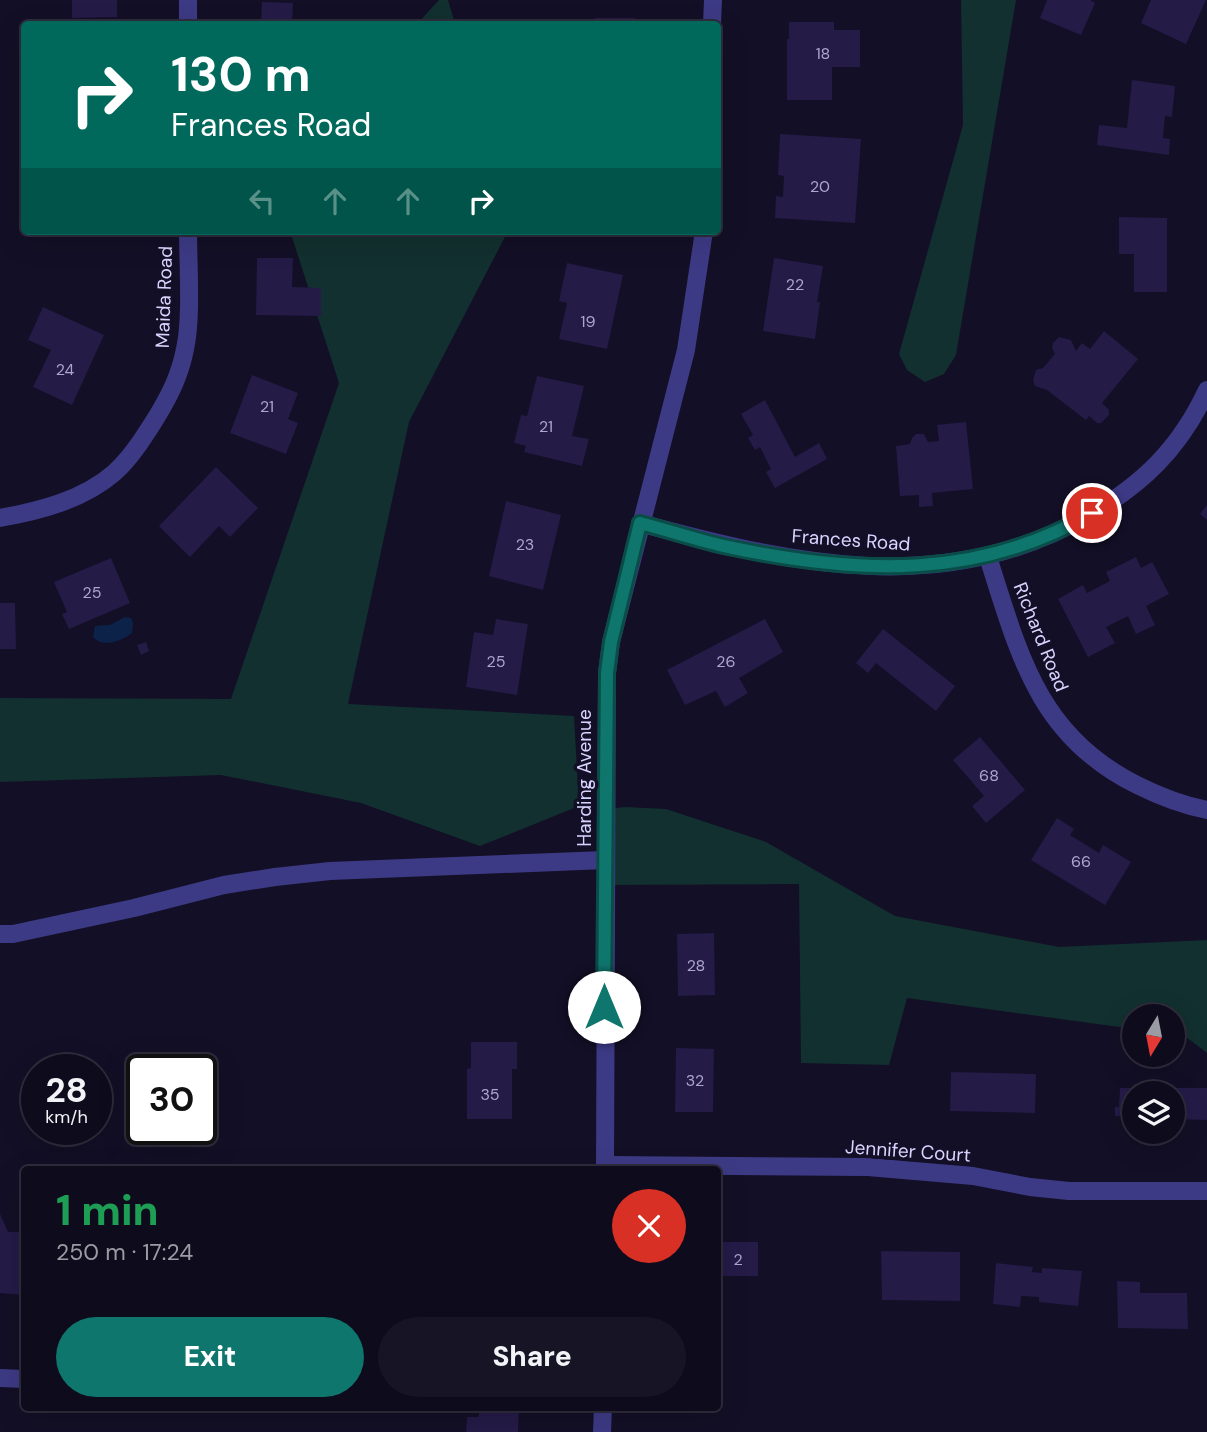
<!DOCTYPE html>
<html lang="en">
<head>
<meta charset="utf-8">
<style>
  body { margin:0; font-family:"DM Sans",sans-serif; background:#171425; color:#f1f3f6; height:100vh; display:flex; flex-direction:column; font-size:26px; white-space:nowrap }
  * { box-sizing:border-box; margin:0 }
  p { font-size:23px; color:#9b9ba3 }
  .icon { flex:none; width:38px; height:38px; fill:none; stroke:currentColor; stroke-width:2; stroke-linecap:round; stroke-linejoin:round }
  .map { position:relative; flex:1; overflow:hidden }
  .drawer { position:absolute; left:21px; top:1166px; width:700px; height:245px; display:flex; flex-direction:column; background:#0e0b1c; border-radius:7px; box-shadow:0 7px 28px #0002,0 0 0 2px #2e2b3b }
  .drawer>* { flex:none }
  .guide { position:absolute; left:21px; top:21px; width:700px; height:214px; border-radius:7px; box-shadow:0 7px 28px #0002,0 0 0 2px #2e2b3b; background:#00695c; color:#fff; overflow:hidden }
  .needle { width:46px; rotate:190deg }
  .buttons { position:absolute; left:1122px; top:1004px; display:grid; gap:14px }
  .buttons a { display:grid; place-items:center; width:63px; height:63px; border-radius:50%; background:#0e0b1c; box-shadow:0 7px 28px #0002,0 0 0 2px #2e2b3b; font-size:35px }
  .speed { position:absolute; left:21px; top:1054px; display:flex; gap:14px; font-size:35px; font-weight:700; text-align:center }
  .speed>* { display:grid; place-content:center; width:91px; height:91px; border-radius:50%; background:#0e0b1c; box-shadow:0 7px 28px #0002,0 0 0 2px #2e2b3b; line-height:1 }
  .speed small { font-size:18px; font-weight:400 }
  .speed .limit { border:4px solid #111; border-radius:10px; background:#fff; color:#111 }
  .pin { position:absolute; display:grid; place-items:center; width:60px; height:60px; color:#fff; margin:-30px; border:4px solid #fff; border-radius:50%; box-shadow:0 2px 7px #0007 }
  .me { position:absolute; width:77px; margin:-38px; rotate:0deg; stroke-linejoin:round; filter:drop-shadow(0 0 5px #0008) }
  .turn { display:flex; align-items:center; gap:24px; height:147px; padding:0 35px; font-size:32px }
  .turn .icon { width:91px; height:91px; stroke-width:2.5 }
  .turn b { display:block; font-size:49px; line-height:60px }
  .lanes { display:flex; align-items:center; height:66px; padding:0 35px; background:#0003; justify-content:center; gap:35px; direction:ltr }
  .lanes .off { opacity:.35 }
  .round { display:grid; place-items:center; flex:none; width:74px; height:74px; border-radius:37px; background:#171425 }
  .head { display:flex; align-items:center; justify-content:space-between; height:119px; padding:0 35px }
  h1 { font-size:42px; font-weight:800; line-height:52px; color:#1e9e55 }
  .action { display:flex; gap:14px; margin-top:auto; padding:14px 35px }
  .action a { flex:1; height:80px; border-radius:42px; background:#0f766e; color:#fff; font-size:28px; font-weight:800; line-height:80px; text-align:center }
  .action a+a { background:#171425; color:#f1f3f6 }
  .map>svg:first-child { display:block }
  .green { fill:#12302f }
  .water { fill:#0c2248 }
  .building { fill:#241b47 }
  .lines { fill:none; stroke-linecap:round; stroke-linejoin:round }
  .minor { stroke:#3d3a85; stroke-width:18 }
  .route-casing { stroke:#0a4d48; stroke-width:18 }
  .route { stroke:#0f766e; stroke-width:12 }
  .labels { text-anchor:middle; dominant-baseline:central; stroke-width:7; stroke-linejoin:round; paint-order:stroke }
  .number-label { font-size:16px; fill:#aca6d1 }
  .street-label { font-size:19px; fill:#d9d4ff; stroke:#130f26 }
</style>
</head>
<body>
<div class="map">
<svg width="1207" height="1432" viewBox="0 0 1207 1432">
  <rect width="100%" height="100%" fill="#130f26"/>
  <g class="green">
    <polygon points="439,0 448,0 455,24 417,24"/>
    <polygon points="961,0 1016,0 956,355 944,374 925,382 907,370 899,354 963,125"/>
    <polygon points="290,231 508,231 409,422 348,704 574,716 579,806 480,846 361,803 221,775 0,782 0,698 231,699 339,383"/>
    <polygon points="626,807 666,809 766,842 895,916 1059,947 1207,940 1207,1053 1186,1037 1173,1035 1172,1017 1134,1017 1134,1029 907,998 889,1065 801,1063 799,884 604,885 605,809"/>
  </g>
  <path class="water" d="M125,617L131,618L133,623L132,633C120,642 103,648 93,637L95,626L110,625Z"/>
  <g class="building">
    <polygon points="72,0 117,0 117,17 72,18"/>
    <polygon points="1047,0 1090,0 1095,3 1081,35 1040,18"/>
    <polygon points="1151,0 1206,0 1186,44 1141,23"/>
    <polygon points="262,2 293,3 292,24 261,24"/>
    <rect x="595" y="18" width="40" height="6"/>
    <polygon points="789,22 834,22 834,30 860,30 860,67 832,67 832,100 787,100 787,39 789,39"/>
    <polygon points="1132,80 1175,86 1172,117 1165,116 1163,138 1170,139 1169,155 1097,145 1099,125 1127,128"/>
    <polygon points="780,134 861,139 855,223 775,218 776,196 783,197 784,176 778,175"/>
    <polygon points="1119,217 1167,218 1167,292 1134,292 1134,254 1119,254"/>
    <polygon points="257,258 293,258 292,287 321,288 321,316 256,315"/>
    <polygon points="774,258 823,266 817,302 820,302 815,339 763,331"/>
    <polygon points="567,263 623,275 607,349 559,339 567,303 559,301"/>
    <polygon points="43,307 104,335 72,405 33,387 51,350 28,340"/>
    <polygon points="1104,331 1138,359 1102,403 1109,410 1109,415 1101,423 1097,423 1089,416 1086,420 1047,390 1035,386 1033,380 1036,370 1043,368 1055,354 1052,348 1053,343 1059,337 1071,340 1076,351 1082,343 1090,349"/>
    <polygon points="252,375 298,393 288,419 298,423 286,454 230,433"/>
    <polygon points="537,376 584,386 572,436 589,439 582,466 524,452 526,446 514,443 521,415 527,416"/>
    <polygon points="765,400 795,457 819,443 827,459 775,488 766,472 771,469 760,447 755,450 748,438 753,435 741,414"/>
    <polygon points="966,422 973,489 932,493 933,506 919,507 919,495 900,496 896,446 910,444 912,438 916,434 924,434 928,442 939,441 937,425"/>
    <polygon points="216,467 258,508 230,537 219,526 190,557 159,526"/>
    <polygon points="506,501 561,515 543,590 489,576"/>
    <polygon points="1207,505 1207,520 1200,514"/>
    <polygon points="1136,557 1141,568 1152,562 1169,594 1146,606 1155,625 1136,634 1128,616 1106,627 1115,643 1088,657 1058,599 1083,585 1087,593 1110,581 1106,572"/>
    <polygon points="111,558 130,603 69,629 62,614 67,612 54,582"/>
    <polygon points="0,603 15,603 16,649 0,649"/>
    <polygon points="496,619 528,624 517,695 466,687 474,632 493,635"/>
    <polygon points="765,619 783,652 739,678 748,693 725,707 716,691 685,705 667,670"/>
    <polygon points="883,629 955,686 936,711 876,663 868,673 856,663"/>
    <polygon points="146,642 149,651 141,655 137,645"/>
    <polygon points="980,737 1025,790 986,823 972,806 984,796 953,760"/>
    <polygon points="1057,818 1074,829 1070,835 1099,853 1103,845 1131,862 1105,905 1031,860"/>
    <polygon points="714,933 715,995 678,996 677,934"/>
    <polygon points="471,1042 517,1042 517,1069 512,1069 512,1119 467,1119 467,1069 471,1068"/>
    <polygon points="676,1048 714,1049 713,1112 675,1112"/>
    <polygon points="951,1072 1036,1074 1035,1113 950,1111"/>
    <polygon points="1120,1088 1207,1088 1207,1120 1172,1119 1172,1094 1134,1094 1134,1116 1115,1116 1115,1107 1119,1107"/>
    <polygon points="0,1214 8,1232 24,1232 24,1295 0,1293"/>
    <rect x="718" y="1242" width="40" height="34"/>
    <polygon points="881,1251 960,1252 960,1301 882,1300"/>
    <polygon points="996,1263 1033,1267 1032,1272 1042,1273 1042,1268 1082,1271 1078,1306 1039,1302 1039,1297 1021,1296 1020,1307 993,1304"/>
    <polygon points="1117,1281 1140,1282 1140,1293 1187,1293 1188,1329 1118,1328"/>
    <polygon points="718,1338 720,1338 721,1404 718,1404"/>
    <polygon points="479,1407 519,1407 518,1432 466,1432 467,1417 479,1417"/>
  </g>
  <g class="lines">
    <g class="minor">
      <polyline points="188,24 188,0"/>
      <polyline points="712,24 713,0"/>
      <path d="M0,518C39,511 83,500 114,473C131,458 144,437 156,418C170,395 180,375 185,349C192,318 188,265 188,231"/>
      <path d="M640,523C791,564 945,599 1089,515C1143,484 1180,448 1207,390"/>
      <path d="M988,557C1019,654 1038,736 1137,785C1159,796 1182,805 1207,810"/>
      <polyline points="0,934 13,934 134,908 224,885 275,877 330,871 605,860"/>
      <polyline points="605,1165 868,1167 973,1176 1030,1187 1069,1191 1207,1191"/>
      <polyline points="605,1169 607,673 611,642 686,350 704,231"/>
      <polyline points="0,1378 24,1379"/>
      <polyline points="602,1432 603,1407"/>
    </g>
  </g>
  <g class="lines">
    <defs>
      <path id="route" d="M604,1007L607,673L611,642L640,523C671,531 702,542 733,548C857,574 979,580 1092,513"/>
    </defs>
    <use href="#route" class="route-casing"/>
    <use href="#route" class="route"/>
  </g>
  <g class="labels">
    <g class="number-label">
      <text x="823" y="53">18</text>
      <text x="820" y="186">20</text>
      <text x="795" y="284">22</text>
      <text x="588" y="321">19</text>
      <text x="65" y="369">24</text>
      <text x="267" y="406">21</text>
      <text x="546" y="426">21</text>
      <text x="525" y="544">23</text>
      <text x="92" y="592">25</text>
      <text x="496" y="661">25</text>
      <text x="726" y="661">26</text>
      <text x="989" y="775">68</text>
      <text x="1081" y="861">66</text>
      <text x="696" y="965">28</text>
      <text x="695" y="1080">32</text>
      <text x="490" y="1094">35</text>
      <text x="738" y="1259">2</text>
    </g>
    <g class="street-label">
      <text transform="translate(164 297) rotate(-88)">Maida Road</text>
      <text transform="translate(851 540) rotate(4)">Frances Road</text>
      <text transform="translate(1041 637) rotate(68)">Richard Road</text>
      <text transform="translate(584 778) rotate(-90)">Harding Avenue</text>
      <text transform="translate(908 1151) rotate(4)">Jennifer Court</text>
    </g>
  </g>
</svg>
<div class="buttons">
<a><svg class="needle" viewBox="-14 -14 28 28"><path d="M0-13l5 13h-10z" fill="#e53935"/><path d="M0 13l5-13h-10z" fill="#9b9ba3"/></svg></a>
<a><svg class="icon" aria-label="layers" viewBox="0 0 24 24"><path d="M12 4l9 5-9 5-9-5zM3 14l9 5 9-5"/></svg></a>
</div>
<div class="speed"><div>28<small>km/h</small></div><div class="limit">30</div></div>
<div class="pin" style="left:1092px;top:513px;background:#d93025"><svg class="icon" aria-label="arrive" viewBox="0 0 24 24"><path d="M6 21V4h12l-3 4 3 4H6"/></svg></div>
<svg class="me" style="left:604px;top:1007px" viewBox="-20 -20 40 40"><circle r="19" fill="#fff"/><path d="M0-13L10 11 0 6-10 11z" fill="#0f766e"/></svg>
<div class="guide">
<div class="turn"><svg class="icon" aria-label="right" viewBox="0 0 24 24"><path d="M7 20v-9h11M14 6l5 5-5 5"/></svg><div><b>130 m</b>Frances Road</div></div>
<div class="lanes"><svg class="icon off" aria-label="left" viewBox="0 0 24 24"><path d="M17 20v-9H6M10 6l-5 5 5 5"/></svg><svg class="icon off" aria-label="ahead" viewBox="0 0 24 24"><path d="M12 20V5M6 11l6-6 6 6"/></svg><svg class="icon off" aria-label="ahead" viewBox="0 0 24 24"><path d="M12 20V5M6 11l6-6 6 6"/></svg><svg class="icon" aria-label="right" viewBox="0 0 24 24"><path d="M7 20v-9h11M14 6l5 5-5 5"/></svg></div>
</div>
<section class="drawer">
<div class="head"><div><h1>1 min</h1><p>250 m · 17:24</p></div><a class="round" style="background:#d93025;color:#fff"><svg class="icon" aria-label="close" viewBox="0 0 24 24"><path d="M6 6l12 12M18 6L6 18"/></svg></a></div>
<div class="action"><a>Exit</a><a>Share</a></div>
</section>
</div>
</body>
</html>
